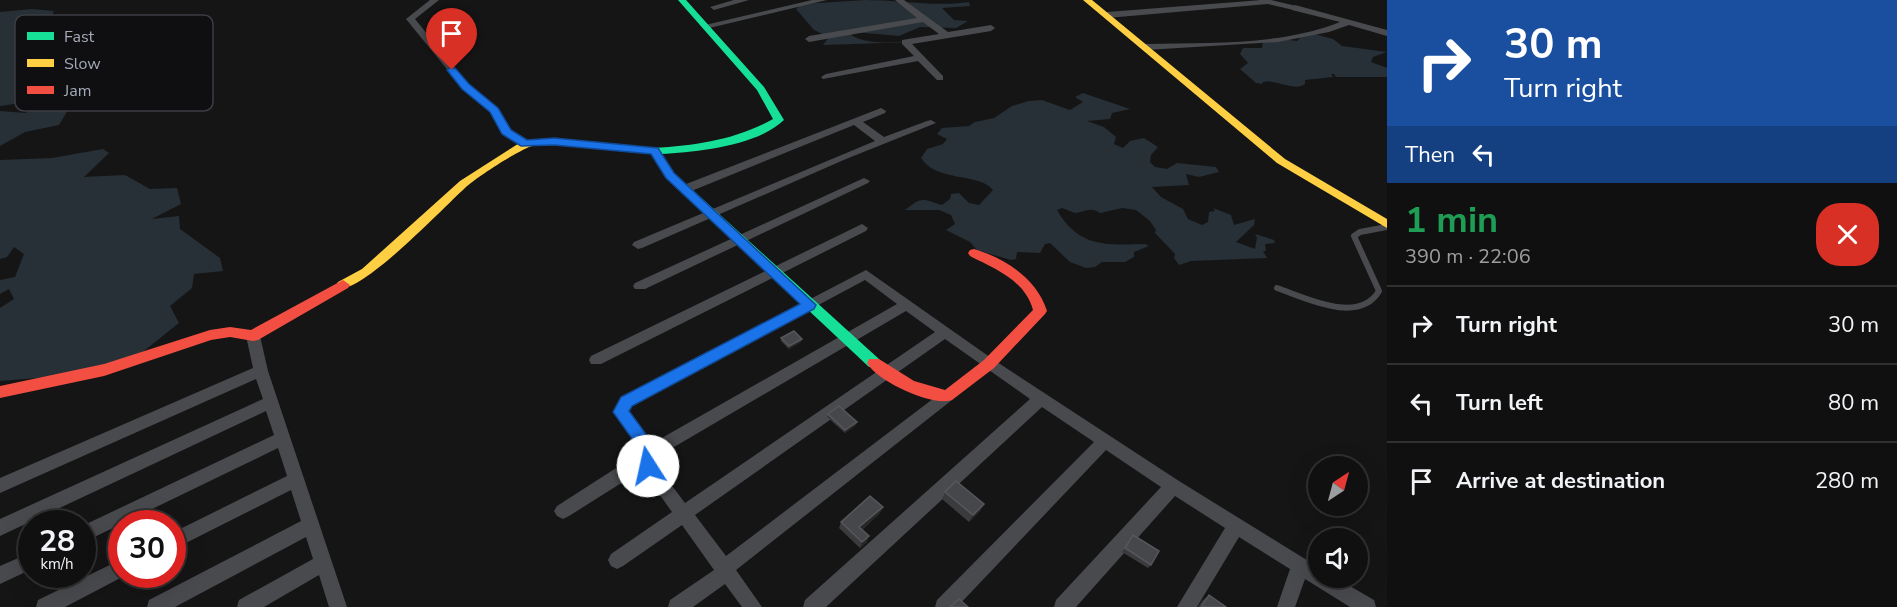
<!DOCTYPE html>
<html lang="en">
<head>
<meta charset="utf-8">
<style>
  body { margin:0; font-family:"Nunito Sans",sans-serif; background:#191919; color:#f1f3f6; height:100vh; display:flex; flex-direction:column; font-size:22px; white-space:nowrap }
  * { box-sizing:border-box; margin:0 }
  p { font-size:20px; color:#9c9d9f }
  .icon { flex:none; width:33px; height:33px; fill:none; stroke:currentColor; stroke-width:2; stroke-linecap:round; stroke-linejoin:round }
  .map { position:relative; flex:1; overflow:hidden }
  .sheet { display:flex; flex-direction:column; background:#101010; width:510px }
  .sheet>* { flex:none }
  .guide { background:#1a4fa0; color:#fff; overflow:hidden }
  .needle { width:39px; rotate:36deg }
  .fabs { position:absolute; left:1308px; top:456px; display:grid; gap:12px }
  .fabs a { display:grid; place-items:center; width:60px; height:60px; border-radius:50%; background:#101010; box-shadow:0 6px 24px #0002,0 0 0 2px #303030; font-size:30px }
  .speed { position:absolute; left:18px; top:510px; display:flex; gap:12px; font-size:30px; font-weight:700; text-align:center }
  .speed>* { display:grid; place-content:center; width:78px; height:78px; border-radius:50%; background:#101010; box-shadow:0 6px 24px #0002,0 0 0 2px #303030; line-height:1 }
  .speed small { font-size:15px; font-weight:400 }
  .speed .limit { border:9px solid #d22; background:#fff; color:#111 }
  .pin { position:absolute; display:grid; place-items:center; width:51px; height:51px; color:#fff; margin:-62px -26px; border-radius:50% 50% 50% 0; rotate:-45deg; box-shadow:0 0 6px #0007 }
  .pin .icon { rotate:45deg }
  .me { position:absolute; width:66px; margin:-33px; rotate:350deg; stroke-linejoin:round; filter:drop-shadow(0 0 4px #0008) }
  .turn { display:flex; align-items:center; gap:21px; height:126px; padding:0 18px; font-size:27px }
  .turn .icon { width:78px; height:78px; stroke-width:2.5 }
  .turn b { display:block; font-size:42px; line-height:51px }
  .then { display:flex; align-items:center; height:57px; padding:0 18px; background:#0003; gap:12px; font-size:22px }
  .round { display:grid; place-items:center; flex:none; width:63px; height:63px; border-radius:24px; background:#191919 }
  .headline { display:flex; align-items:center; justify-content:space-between; height:102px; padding:0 18px }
  h1 { font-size:36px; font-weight:700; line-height:45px; color:#1e9e55 }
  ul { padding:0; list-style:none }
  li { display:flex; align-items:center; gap:18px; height:78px; padding:0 18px; border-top:2px solid #303030 }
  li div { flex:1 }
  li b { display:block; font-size:22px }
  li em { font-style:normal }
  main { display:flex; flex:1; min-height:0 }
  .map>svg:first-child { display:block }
  .water { fill:#273037 }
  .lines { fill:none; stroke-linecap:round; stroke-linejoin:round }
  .lane-far1 { stroke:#484a4e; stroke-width:4.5 }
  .lane { stroke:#484a4e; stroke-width:6 }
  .street { fill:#484a4e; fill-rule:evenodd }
  .fast { fill:#16e098; fill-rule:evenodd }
  .slow { fill:#ffcf43; fill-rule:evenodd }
  .jam { fill:#f24e42; fill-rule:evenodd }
  .wall { fill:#3b3b3d }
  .shaded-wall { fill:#272728 }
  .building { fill:#46474a; stroke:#55575b; stroke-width:1.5 }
  .route { fill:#1a73e8; stroke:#114b97; stroke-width:1.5 }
  .key { fill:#0f0f11; stroke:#3c3e43; stroke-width:1.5 }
  .key-label { font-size:16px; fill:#a4aab7 }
</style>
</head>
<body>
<main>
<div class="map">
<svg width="1387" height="607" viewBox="0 0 1387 607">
  <rect width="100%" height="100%" fill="#151515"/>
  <g class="water">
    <path d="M865,0C900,0 934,7 969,2L970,6L942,8L954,20L968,21L956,28L920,27L899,36L854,32L851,35C864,43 884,43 899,42C912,41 921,34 933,38L915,42L823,45L829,37L814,30L796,9L803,4Z"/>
    <path d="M32,9L54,11L51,17L65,25L58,39C83,37 104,29 125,16L137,30L148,20H153L154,32L161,33L174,53L162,65L158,60L146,61L144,72L156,76L146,85L74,100L59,125L25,132L0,146V111L25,113L45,104L43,100L0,106V12Z"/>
    <path d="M1307,32L1333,39L1342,46L1387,52L1373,57L1371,62L1387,68V77H1336L1334,74H1331L1333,77L1305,80V84C1295,92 1277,79 1263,82L1262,84L1256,83L1240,69L1248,63L1240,54L1243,48H1262L1263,41L1274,38L1297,41L1302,36L1300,34Z"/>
    <path d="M1083,93L1130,109L1112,113L1110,119L1087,121L1104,127L1116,137L1114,144L1123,148L1130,141L1144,138L1158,147L1151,155L1150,162L1155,167L1167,169L1177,163L1216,167L1219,172L1199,177L1186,174L1189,185L1152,187L1161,197L1183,209L1188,219L1202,225L1208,222L1209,212L1215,211L1213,208L1231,215L1234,225L1255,219L1254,225L1236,242L1255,249L1257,238L1255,234L1274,240L1275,243L1265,244L1266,251H1263L1267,258L1191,261L1179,265L1174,258L1175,254L1155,233L1156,230L1150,221L1136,210L1122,208L1100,213C1091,206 1084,212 1075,213L1062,208L1057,210C1079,248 1106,245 1145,244L1149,246L1134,252V257L1125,262H1102L1095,267L1086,268L1070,262L1050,243L1045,244L1040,253L1017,252L1016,259L1011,260L977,250L970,242L946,230L955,224L951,215L939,210H905C922,197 920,198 942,205L950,199L951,194L959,193L969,203L979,205L993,190C979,172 937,183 921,158L927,149L943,144L947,139L937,134L942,128L969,126L975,122L994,118L1012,106L1029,101L1042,100L1070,110L1083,102L1075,97Z"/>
    <polygon points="103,149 109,153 84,177 125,175 150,189 177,188 181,204 152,219 179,216 180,229 220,258 223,271 194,274 192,288 170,306 179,323 140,354 73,375 0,381 0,308 14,299 9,289 0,294 0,280 15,277 24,254 14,247 7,257 0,259 0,160 52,158"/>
  </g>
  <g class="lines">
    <polyline class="lane-far1" points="1261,0 1295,8"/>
    <path class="lane" d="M1277,288C1306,298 1359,325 1379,291L1354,236L1360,232L1387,227"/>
    <g class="street">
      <polygon points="430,0 439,0 415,19 469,85 499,109 510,130 529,142 529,146 521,146 502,134 491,113 463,89 406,19"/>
      <polygon points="734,0 749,0 714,10 710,7"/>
      <polygon points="812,0 827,0 705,29 701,26"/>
      <polygon points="895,0 904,0 948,32 991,25 995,28 991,31 912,44 943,76 943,80 937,80 918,61 823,79 821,77 826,74 914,56 902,44 902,40 939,34 923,22 809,42 805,39 809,36 917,18"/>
      <polygon points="1262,0 1272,2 1268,4 1107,18 1103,15 1107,12"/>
      <path d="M1295,5L1387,30V36L1349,25L1329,32L1278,42L1146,50L1141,47L1146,44C1210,42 1280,46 1340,22L1292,10L1291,8Z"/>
      <polygon points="881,108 886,111 885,113 863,122 884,137 927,121 931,120 936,123 846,159 642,248 638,249 632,245 634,242 875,141 854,125 689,192 681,192 681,186"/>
      <polygon points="864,178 870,181 868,183 645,289 635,289 633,286 635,283"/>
      <polygon points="862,224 868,228 866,231 601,364 591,364 589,360 591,356"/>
      <path d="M866,270L994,360L1179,481L1318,567V578H1336L1374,600L1376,607H1350L1305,579L1295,607H1277L1290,569L1239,537L1197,607H1177L1225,528L1175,496L1076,607H1054L1056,600L1161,487L1106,450L957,607H935L937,600L1094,442L1042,407L826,607H803L805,600L1030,399L945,339L695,515L726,556L942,392L947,390L952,392L955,396L952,400L736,570L762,607H742L725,584L693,607H668L670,600L714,570L682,525L623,566L617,569L611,566L608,560L611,554L672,512L642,470L569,516L563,519L557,516L554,511L557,506L641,452L613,412L622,397ZM865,280L897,304L653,443L629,411L632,405ZM906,311L935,332L685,503L654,462L657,457Z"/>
      <polygon points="253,331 258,332 260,336 268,371 347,607 329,607 319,575 264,607 237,607 239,600 313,559 306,537 175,607 147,607 149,600 301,521 291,490 172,550 172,533 287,476 278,448 82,543 82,526 274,435 266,411 0,536 0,519 263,399 256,379 0,493 0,478 253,368 246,336 248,332"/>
      <polygon points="32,552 32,569 0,584 0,566"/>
      <polygon points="122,559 122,574 128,574 65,607 36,607 38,600"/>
    </g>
    <path class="fast" d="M678,0H686L764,87L784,120C757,146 697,152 661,154L674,173L879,359L881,363L879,367H869L666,177L649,151L654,148C697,145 735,140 773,119L757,90Z"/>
    <g class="slow">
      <polygon points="1083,0 1092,0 1285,159 1387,219 1387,228 1277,163"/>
      <path d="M554,138L654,148L659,151L654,154C626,151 550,137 527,148C513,154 476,178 465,188C445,206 361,295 338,288L336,285L338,282L362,269L460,181L521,142Z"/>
    </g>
    <g class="jam">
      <path d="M974,249C1005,258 1037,279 1047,311L1045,314L994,368L952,400C932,407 877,381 867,363L869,359H879L914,381L945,390L984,360L1033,310C1025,280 995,269 970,256L968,253L970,250Z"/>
      <polygon points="343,280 350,285 348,288 258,340 253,341 230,337 211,340 104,376 0,398 0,386 104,364 210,330 230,327 251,330"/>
    </g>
  </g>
  <g class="wall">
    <polygon points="781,338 801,342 789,349 781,341"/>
    <polygon points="828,414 857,422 856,425 845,433 827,417"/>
    <polygon points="945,492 981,510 969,522 942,499"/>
    <polygon points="883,507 880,513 862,530 867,542 860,548 839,528 841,522"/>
    <polygon points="1133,535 1151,565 1148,568 1122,552"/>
    <polygon points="1209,595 1226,607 1198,607 1202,601"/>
  </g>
  <g class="shaded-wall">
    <polygon points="802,339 801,342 789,349 789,346"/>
    <polygon points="857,422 856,425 845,433 845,430"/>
    <polygon points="984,504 981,510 969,522 973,515"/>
    <polygon points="883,507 880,513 857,534 859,527"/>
    <polygon points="869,536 867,542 860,548 862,542"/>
  </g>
  <g class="building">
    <polygon points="794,331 802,339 789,346 781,338"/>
    <polygon points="839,406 857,422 845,430 828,414"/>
    <polygon points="956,481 984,504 973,515 945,492"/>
    <polygon points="870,496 883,507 859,527 869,536 862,542 841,522"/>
    <polygon points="1133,535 1159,551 1151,565 1125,548"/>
    <polygon points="1209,595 1226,607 1201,607"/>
    <polygon points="959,599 968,607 950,607"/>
  </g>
  <polygon class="route" points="449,68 455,68 469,84 498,108 511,130 527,140 554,138 658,148 674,173 816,305 814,309 632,406 629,411 659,452 654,460 656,466 653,472 648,474 642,472 637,459 641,451 613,412 621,397 800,304 666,178 651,154 554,145 521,146 502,134 490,112 462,89 447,70"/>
  <rect x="15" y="15" width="198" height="96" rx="9" class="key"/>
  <rect x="27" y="32" width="27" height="8" fill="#16e098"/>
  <rect x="27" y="59" width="27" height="8" fill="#ffcf43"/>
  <rect x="27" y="86" width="27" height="8" fill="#f24e42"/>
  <g class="key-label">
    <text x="64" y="42">Fast</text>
    <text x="64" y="69">Slow</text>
    <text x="64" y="96">Jam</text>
  </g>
</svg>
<div class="fabs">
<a><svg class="needle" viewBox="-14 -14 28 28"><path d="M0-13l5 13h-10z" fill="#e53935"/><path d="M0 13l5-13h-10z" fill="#9c9d9f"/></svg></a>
<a><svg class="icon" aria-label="sound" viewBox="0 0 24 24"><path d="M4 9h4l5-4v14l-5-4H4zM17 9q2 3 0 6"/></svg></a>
</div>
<div class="speed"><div>28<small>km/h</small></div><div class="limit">30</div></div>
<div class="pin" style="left:452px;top:70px;background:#d93025"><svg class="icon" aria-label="arrive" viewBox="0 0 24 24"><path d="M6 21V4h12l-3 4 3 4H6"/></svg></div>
<svg class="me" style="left:648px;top:466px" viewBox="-20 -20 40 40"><circle r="19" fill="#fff"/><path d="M0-13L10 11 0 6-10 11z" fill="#1a73e8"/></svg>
</div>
<section class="sheet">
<div class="guide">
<div class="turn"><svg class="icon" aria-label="right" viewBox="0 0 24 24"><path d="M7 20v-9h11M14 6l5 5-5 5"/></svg><div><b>30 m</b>Turn right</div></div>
<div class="then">Then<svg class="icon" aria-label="left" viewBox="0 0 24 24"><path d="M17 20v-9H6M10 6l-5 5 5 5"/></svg></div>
</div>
<div class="headline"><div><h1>1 min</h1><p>390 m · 22:06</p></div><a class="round" style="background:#d93025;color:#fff"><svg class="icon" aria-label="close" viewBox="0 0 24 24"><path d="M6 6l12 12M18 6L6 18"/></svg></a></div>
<ul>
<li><svg class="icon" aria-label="right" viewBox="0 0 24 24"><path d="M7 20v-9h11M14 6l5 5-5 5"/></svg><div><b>Turn right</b></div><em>30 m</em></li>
<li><svg class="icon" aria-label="left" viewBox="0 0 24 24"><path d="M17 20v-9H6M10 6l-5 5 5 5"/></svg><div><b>Turn left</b></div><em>80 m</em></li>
<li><svg class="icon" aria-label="arrive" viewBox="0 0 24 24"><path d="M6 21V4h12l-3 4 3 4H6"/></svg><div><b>Arrive at destination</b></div><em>280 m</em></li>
</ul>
</section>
</main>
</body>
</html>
